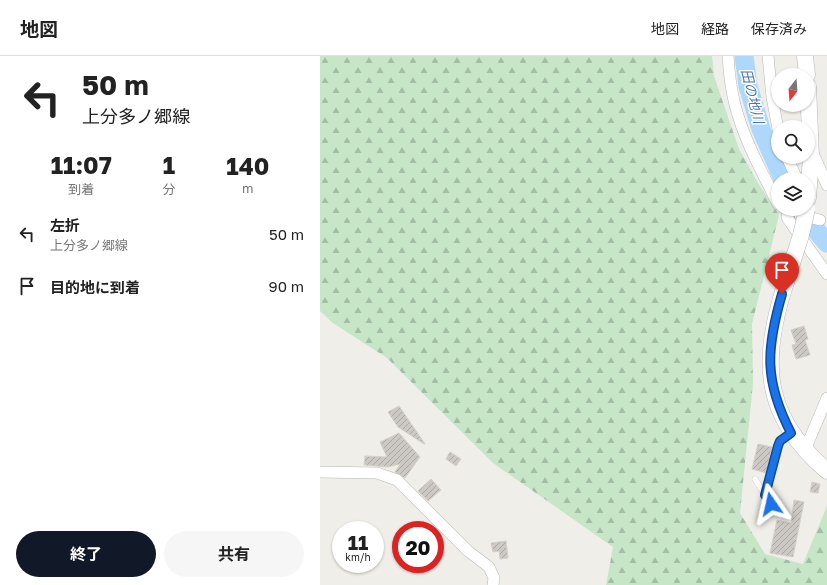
<!DOCTYPE html>
<html lang="ja">
<head>
<meta charset="utf-8">
<style>
  body { margin:0; font-family:"Golos Text","Noto Sans JP",sans-serif; background:#f6f6f6; color:#222; height:100vh; display:flex; flex-direction:column; font-size:15px; white-space:nowrap }
  * { box-sizing:border-box; margin:0 }
  p { font-size:13px; color:#767676 }
  .icon { flex:none; width:22px; height:22px; fill:none; stroke:currentColor; stroke-width:2; stroke-linecap:round; stroke-linejoin:round }
  .map { position:relative; flex:1; overflow:hidden }
  .panel { display:flex; flex-direction:column; background:#fff; width:320px }
  .panel>* { flex:none }
  .hud { background:#fff; color:#222; overflow:hidden }
  .needle { width:26px; rotate:197deg }
  .buttons { position:absolute; left:451px; top:12px; display:grid; gap:8px }
  .buttons a { display:grid; place-items:center; width:44px; height:44px; border-radius:50%; background:#fff; box-shadow:0 1px 3px #0004; font-size:20px }
  .speed { position:absolute; left:12px; top:465px; display:flex; gap:8px; font-size:20px; font-weight:700; text-align:center }
  .speed>* { display:grid; place-content:center; width:52px; height:52px; border-radius:50%; background:#fff; box-shadow:0 1px 3px #0004; line-height:1 }
  .speed small { font-size:10px; font-weight:400 }
  .speed .limit { border:6px solid #d22; background:#fff; color:#111 }
  .pin { position:absolute; display:grid; place-items:center; width:34px; height:34px; color:#fff; margin:-41px -17px; border-radius:50% 50% 50% 0; rotate:-45deg; box-shadow:0 0 4px #0007 }
  .pin .icon { rotate:45deg }
  .me { position:absolute; width:44px; margin:-22px; rotate:349deg; stroke-linejoin:round; filter:drop-shadow(0 0 3px #0008) }
  .turn { display:flex; align-items:center; gap:14px; height:84px; padding:0 16px; font-size:18px }
  .turn .icon { width:52px; height:52px; stroke-width:2.5 }
  .turn b { display:block; font-size:28px; line-height:34px }
  .eta { display:flex; justify-content:space-evenly; align-items:center; height:68px; text-align:center }
  .eta b { font-size:24px; font-weight:700; line-height:28px }
  .action { display:flex; gap:8px; margin-top:auto; padding:8px 16px }
  .action a { flex:1; height:46px; border-radius:24px; background:#111827; color:#fff; font-size:16px; font-weight:700; line-height:46px; text-align:center }
  .action a+a { background:#f6f6f6; color:#222 }
  ul { padding:0; list-style:none }
  li { display:flex; align-items:center; gap:12px; height:52px; padding:0 16px }
  li div { flex:1 }
  li b { display:block; font-size:15px }
  li em { font-style:normal }
  header { display:flex; align-items:center; gap:24px; box-sizing:border-box; height:56px; padding:0 20px; background:#fff; border-bottom:1px solid #e0e0e0 }
  header strong { font-size:19px }
  nav { display:flex; gap:22px; margin-inline-start:auto; font-size:14px }
  main { display:flex; flex:1; min-height:0 }
  .map>svg:first-child { display:block }
  .forest { fill:url(#forest-firs) }
  .lines { fill:none; stroke-linecap:round; stroke-linejoin:round }
  .river { stroke:#add7fb; stroke-width:19 }
  .building { fill:url(#building-hatch); stroke:#d5d0c6 }
  .service-casing { stroke:#b5b7bb; stroke-width:6 }
  .minor-casing { stroke:#b5b7bb; stroke-width:12 }
  .secondary-casing { stroke:#b4b6bb; stroke-width:17 }
  .service { stroke:#fff; stroke-width:5.5 }
  .minor { stroke:#fff; stroke-width:11 }
  .secondary { stroke:#fff; stroke-width:16 }
  .secondary-bridge-casing { stroke:#b4b6bb; stroke-width:17; stroke-linecap:butt }
  .secondary-bridge { stroke:#fff; stroke-width:16 }
  .route-casing { stroke:#114b97; stroke-width:10 }
  .route { stroke:#1a73e8; stroke-width:7 }
  .labels { text-anchor:middle; dominant-baseline:central; stroke-width:3; stroke-linejoin:round; paint-order:stroke }
  .water-label { font-size:14px; font-style:italic; fill:#4977ae; stroke:#fff }
</style>
</head>
<body>
<header>
<strong>地図</strong>
<nav><a>地図</a><a>経路</a><a>保存済み</a></nav>
</header>
<main>
<section class="panel">
<div class="hud">
<div class="turn"><svg class="icon" aria-label="left" viewBox="0 0 24 24"><path d="M17 20v-9H6M10 6l-5 5 5 5"/></svg><div><b>50 m</b>上分多ノ郷線</div></div>
</div>
<div class="eta">
<div><b>11:07</b><p>到着</p></div>
<div><b>1</b><p>分</p></div>
<div><b>140</b><p>m</p></div>
</div>
<ul>
<li><svg class="icon" aria-label="left" viewBox="0 0 24 24"><path d="M17 20v-9H6M10 6l-5 5 5 5"/></svg><div><b>左折</b><p>上分多ノ郷線</p></div><em>50 m</em></li>
<li><svg class="icon" aria-label="arrive" viewBox="0 0 24 24"><path d="M6 21V4h12l-3 4 3 4H6"/></svg><div><b>目的地に到着</b></div><em>90 m</em></li>
</ul>
<div class="action"><a>終了</a><a>共有</a></div>
</section>
<div class="map">
<svg width="507" height="529" viewBox="0 0 507 529">
  <defs>
    <pattern id="forest-firs" width="22" height="20" patternUnits="userSpaceOnUse"><rect width="22" height="20" fill="#c6e6c7"/><path d="M5 1l3.5 6h-7zM16 11l3.5 6h-7z" fill="#a4bea5"/></pattern>
    <pattern id="building-hatch" width="6" height="6" patternUnits="userSpaceOnUse"><rect width="6" height="6" fill="#ccc9c4"/><path d="M-1 1l2-2M0 6l6-6M5 7l2-2" fill="none" stroke="#a9a7a3"/></pattern>
  </defs>
  <rect width="100%" height="100%" fill="#f0eee8"/>
  <polygon class="forest" points="0,0 392,0 394,20 419,93 438,127 459,159 432,268 433,327 420,457 445,498 483,508 507,450 507,529 286,529 293,491 173,407 67,302 13,267 0,255"/>
  <g class="lines">
    <g class="river">
      <polyline points="424,0 428,30 441,73 463,123"/>
      <polyline points="478,153 507,187"/>
    </g>
  </g>
  <g class="building">
    <polygon points="484,270 488,283 485,284 490,299 476,303 472,289 476,288 471,274"/>
    <polygon points="79,350 105,388 104,388 78,371 68,356"/>
    <polygon points="79,377 100,401 85,422 75,416 80,408 68,411 44,409 45,400 67,401 60,386"/>
    <polygon points="438,388 452,391 446,417 432,413"/>
    <polygon points="130,396 141,403 136,410 126,403"/>
    <polygon points="111,423 121,434 108,445 98,435"/>
    <polygon points="492,426 500,428 498,437 490,436"/>
    <polygon points="474,444 484,446 473,501 450,497 457,464 471,467"/>
    <polygon points="186,485 188,502 180,503 179,495 173,496 171,487"/>
  </g>
  <g class="lines">
    <defs>
      <g id="service">
        <polyline points="435,423 445,439"/>
        <polyline points="460,459 445,439 459,387 471,377"/>
      </g>
      <g id="minor">
        <path d="M408,0C409,17 411,33 415,49C424,84 442,116 458,148"/>
        <polyline points="448,0 452,41 458,73"/>
        <polyline points="492,95 507,129"/>
        <polyline points="467,101 477,123"/>
        <polyline points="470,156 467,160 468,163 507,218"/>
        <polyline points="480,159 500,164"/>
        <polyline points="485,394 507,342"/>
        <polyline points="0,416 57,417 77,424 148,495 169,511 174,522 173,529"/>
      </g>
      <g id="secondary">
        <polyline points="485,0 487,19"/>
        <polyline points="488,30 491,101 488,142"/>
        <path d="M466,226C441,303 441,359 507,415"/>
      </g>
    </defs>
    <use href="#service" class="service-casing"/>
    <use href="#minor" class="minor-casing"/>
    <use href="#secondary" class="secondary-casing"/>
    <use href="#service" class="service"/>
    <use href="#minor" class="minor"/>
    <use href="#secondary" class="secondary"/>
    <defs>
      <polyline id="secondary-bridge" points="466,226 481,179 487,153"/>
    </defs>
    <use href="#secondary-bridge" class="secondary-bridge-casing"/>
    <use href="#secondary-bridge" class="secondary-bridge"/>
  </g>
  <g class="lines">
    <defs>
      <path id="route" d="M451,448L445,439L458,390L460,385L471,377C444,325 446,293 462,238"/>
    </defs>
    <use href="#route" class="route-casing"/>
    <use href="#route" class="route"/>
  </g>
  <g class="labels">
    <g class="water-label">
      <text transform="translate(433 40) rotate(76)">田の地川</text>
    </g>
  </g>
</svg>
<div class="buttons">
<a><svg class="needle" viewBox="-14 -14 28 28"><path d="M0-13l5 13h-10z" fill="#e53935"/><path d="M0 13l5-13h-10z" fill="#767676"/></svg></a>
<a><svg class="icon" aria-label="search" viewBox="0 0 24 24"><circle cx="10" cy="10" r="6"/><path d="M15 15l6 6"/></svg></a>
<a><svg class="icon" aria-label="layers" viewBox="0 0 24 24"><path d="M12 4l9 5-9 5-9-5zM3 14l9 5 9-5"/></svg></a>
</div>
<div class="speed"><div>11<small>km/h</small></div><div class="limit">20</div></div>
<div class="pin" style="left:462px;top:238px;background:#d93025"><svg class="icon" aria-label="arrive" viewBox="0 0 24 24"><path d="M6 21V4h12l-3 4 3 4H6"/></svg></div>
<svg class="me" style="left:451px;top:448px" viewBox="-20 -20 40 40"><path d="M0-17L14 15 0 8-14 15z" fill="#1a73e8" stroke="#fff" stroke-width="4"/></svg>
</div>
</main>
</body>
</html>
